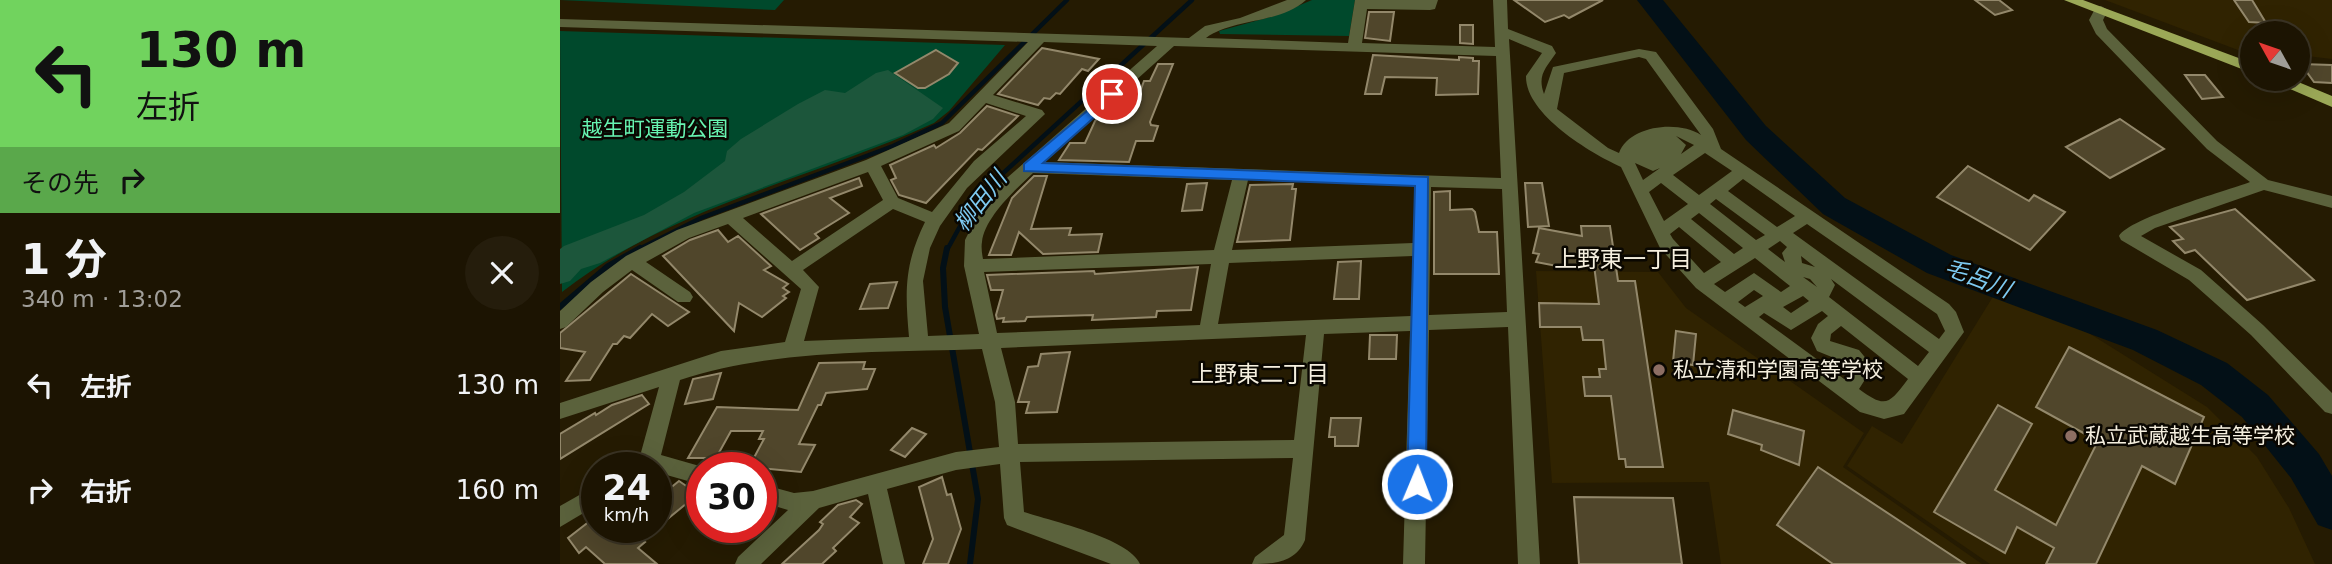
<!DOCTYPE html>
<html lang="ja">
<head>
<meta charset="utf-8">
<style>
  body { margin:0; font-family:"DejaVu Sans","Noto Sans JP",sans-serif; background:#251d0c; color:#f1f3f6; height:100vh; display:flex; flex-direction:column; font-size:26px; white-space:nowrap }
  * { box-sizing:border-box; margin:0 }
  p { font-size:23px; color:#a09e99 }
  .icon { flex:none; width:38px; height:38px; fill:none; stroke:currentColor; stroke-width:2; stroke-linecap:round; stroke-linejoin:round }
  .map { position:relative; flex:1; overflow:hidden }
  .panel { display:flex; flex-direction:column; background:#1c1402; width:560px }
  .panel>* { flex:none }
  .top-card { background:#71d35e; color:#111; overflow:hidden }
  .needle { width:46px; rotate:310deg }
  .fabs { position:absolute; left:1680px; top:21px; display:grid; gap:14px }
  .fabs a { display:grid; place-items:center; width:70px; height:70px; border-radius:50%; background:#1c1402; box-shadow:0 7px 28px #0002,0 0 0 2px #3a3324; font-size:35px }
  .speed { position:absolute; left:21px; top:452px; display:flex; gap:14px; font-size:35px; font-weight:700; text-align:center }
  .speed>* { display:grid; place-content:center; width:91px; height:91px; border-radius:50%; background:#1c1402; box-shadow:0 7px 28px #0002,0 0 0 2px #3a3324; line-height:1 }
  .speed small { font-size:18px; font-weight:400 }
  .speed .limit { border:10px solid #d22; background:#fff; color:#111 }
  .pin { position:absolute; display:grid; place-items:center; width:60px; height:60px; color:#fff; margin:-30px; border:4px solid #fff; border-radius:50%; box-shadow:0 2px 7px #0007 }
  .me { position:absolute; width:77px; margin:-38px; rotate:1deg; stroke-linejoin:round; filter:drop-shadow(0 0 5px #0008) }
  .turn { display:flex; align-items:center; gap:24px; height:147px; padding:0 21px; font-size:32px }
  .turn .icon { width:91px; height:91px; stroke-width:2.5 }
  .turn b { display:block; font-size:49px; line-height:60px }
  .then { display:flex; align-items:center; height:66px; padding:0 21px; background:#0003; gap:14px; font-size:26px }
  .round { display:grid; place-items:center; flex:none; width:74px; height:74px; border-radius:37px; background:#251d0c }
  .headline { display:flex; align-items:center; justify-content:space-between; height:119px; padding:0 21px }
  h1 { font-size:42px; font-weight:700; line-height:52px }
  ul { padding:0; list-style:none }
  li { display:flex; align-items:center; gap:21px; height:105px; padding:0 21px }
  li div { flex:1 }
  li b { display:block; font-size:26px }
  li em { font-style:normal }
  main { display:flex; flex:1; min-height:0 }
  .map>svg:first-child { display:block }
  .built { fill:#302301 }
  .green { fill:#00492c }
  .forest { fill:#1c563b }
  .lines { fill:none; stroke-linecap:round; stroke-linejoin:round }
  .stream-far1 { stroke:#031017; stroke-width:4.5 }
  .stream { stroke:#031017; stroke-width:6 }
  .river { fill:#031017; fill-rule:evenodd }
  .building { fill:#50462b; stroke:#93886b; stroke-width:2 }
  .minor { fill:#5b623c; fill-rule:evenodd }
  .major { fill:#9ba857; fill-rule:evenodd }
  .route { fill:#1a73e8; stroke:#114b97; stroke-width:2 }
  .education-dot { fill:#8d6e63; stroke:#0a0701; stroke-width:2.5 }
  .labels { text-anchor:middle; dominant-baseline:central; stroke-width:5; stroke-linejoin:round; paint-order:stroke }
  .park-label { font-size:21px; fill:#67f4b1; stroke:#0a0701 }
  .poi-label { font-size:21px; fill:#f5efdf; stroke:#0a0701; text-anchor:start }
  .water-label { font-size:23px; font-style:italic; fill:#7ecaf1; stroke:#0a0701 }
  .neighbourhood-label { font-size:23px; fill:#f5efdf; stroke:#0a0701 }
</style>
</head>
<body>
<main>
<section class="panel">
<div class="top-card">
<div class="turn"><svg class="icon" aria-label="left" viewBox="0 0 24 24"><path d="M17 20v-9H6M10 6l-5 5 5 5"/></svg><div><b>130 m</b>左折</div></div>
<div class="then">その先<svg class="icon" aria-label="right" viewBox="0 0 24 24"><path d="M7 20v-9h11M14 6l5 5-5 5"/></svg></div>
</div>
<div class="headline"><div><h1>1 分</h1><p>340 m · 13:02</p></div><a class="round"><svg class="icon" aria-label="close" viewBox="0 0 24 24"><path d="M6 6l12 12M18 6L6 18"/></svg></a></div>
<ul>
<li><svg class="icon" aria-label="left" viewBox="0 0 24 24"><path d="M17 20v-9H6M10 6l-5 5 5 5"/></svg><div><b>左折</b></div><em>130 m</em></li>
<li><svg class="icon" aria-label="right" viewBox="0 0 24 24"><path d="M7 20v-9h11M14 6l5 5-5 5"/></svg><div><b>右折</b></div><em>160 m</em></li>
</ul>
</section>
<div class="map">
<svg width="1772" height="564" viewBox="0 0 1772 564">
  <rect width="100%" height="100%" fill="#251b02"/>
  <g class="built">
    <polygon points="1545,0 1772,0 1772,59 1738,55 1738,33 1692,33 1692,51 1678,50"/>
    <polygon points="976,271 1098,272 1126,308 1304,433 1283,467 1422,564 1161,564 1149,482 992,483"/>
    <polygon points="1434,295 1527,332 1647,407 1697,457 1729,508 1755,564 1430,564 1287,466 1312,426 1342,444"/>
  </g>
  <g class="green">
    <polygon points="0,0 224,0 215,10"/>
    <polygon points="752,0 795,0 789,36 660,34 659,31 714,16"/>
    <path d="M0,31L445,45L389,111L374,123C249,180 112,206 2,292Z"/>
  </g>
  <polygon class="forest" points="328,70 383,108 373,119 343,135 134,213 40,263 21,269 10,281 0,284 0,249 4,246 84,215 124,192 165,161 167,151 181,139 238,104 265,90 285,93 316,73"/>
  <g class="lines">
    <g class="stream-far1">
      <polyline points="77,250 141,218 333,146 382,123 507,0"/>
      <polyline points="387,250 415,199 632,0"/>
    </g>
    <g class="stream">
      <polyline points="387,248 383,268 385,307 418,499 410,564"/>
      <polyline points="0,307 48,266 80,248"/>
    </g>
    <polygon class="river" points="1077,0 1103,0 1206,126 1285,198 1391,255 1597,330 1667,363 1708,395 1759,454 1772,476 1772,530 1758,525 1731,478 1682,417 1641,385 1573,350 1367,273 1263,214 1186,140"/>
  </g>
  <g class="building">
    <polygon points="954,0 1043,0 1009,18 1004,15 985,22"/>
    <polygon points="1415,0 1439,0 1452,10 1435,15"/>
    <polygon points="1674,0 1692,0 1706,23 1689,22"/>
    <polygon points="809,12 834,12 830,41 805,38"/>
    <polygon points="900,25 913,25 913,44 900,43"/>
    <polygon points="482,48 539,59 528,71 522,69 500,94 496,93 490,99 484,98 478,105 438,94"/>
    <polygon points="376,50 398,63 389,74 365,88 358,88 335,73"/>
    <polygon points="813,55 899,60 899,57 913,58 913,61 919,61 918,94 876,95 877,78 825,77 821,94 805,94"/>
    <polygon points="598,64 613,64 590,122 591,125 598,126 593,141 576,141 569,162 499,160 510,143 525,143 535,121 543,113 563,114 571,97 578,97 584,81 590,81"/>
    <polygon points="1741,64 1772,65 1772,83 1754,82"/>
    <polygon points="1625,75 1645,75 1663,97 1642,99"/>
    <polygon points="427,106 458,116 422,150 418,149 366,203 339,195 331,180 336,178 330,165 374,145 376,148 400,133"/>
    <polygon points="1560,119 1604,149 1550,178 1506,147"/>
    <polygon points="1408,166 1469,201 1474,195 1505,212 1470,250 1377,197"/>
    <polygon points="474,176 487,176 471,229 511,228 509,235 542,234 538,252 483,254 459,232 451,255 429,255 452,198"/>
    <polygon points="299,178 302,186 270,198 289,213 255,234 259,238 240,250 201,214"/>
    <polygon points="647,183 642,210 622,211 627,184"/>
    <polygon points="965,183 982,183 989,226 968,227"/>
    <polygon points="733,184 732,189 736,189 730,240 677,242 690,185"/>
    <polygon points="890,191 890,210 912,209 915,212 919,232 937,232 939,274 874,274 874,192"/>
    <polygon points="1675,209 1754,280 1687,300 1635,250 1625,253 1613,241 1623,239 1610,227"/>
    <polygon points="1021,226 1050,226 1058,281 1075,281 1103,467 1066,467 1065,459 1059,459 1051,396 1025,396 1023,377 1040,377 1039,369 1046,369 1043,340 1023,340 1021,327 980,327 979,303 1039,304 1034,265 997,266 976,262 979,254 973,253 979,228 1022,236"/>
    <polygon points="158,230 168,242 178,236 211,266 204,270 228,284 223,288 229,292 223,296 226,298 202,317 179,303 174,331 103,256 130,240"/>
    <polygon points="801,261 799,299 774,299 778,262"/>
    <polygon points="638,267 631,310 597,311 596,317 532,320 533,315 467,317 465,321 443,322 444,318 437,319 436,315 443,290 431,290 427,275 534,271 535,274"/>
    <polygon points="71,274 129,312 108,326 92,314 70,338 64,336 57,344 53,344 30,380 6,381 25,352 0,348 0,333"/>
    <polygon points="337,282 328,308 300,309 310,284"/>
    <polygon points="1116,331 1136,334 1133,365 1113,362"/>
    <polygon points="810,335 837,335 836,359 809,359"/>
    <polygon points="1509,347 1644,417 1615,484 1582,466 1536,564 1486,564 1494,548 1457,527 1445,553 1374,512 1438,405 1472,424 1435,490 1496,525 1538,441 1476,407"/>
    <polygon points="510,352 497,412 466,413 469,402 458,402 468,367 478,366 481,354"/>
    <polygon points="305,362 303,369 315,369 307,389 266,393 261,405 258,405 239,444 255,445 241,472 189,467 204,439 199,439 203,431 171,431 156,458 128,458 157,407 238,410 259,363"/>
    <polygon points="161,373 153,399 125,404 133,379"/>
    <polygon points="82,395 89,404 0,459 0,434 35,413 36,415 52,405"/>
    <polygon points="1173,410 1244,431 1239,465 1201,450 1202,445 1168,434"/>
    <polygon points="771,418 801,418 798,446 775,446 775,437 769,437"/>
    <polygon points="352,428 366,434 345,457 331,450"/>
    <polygon points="1258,467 1367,539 1405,564 1273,564 1217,525"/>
    <polygon points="382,477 387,495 391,494 401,529 388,564 363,564 373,539 359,487"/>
    <polygon points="119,481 138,494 82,540 85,542 78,548 97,564 45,564 26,547 19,553 8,538 35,517 37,527 96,527 96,488 103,494"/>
    <polygon points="1014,497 1113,498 1122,564 1019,564"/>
    <polygon points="296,500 302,504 290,517 299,523 273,548 276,551 262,564 222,564 259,530 263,524 260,522 278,505"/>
  </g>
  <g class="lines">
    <g class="minor">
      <path d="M727,0H746C720,24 674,18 646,38L788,43L795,0H878L875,9L870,10L807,9L802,43L935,47L933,0H947L948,29L992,46L996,53C986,68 977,75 984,94L993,67L1079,49L1096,52L1153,129L1161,149L1389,304L1396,312L1404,332L1344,414L1324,419L1300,412L1136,288L1100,248L1061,167C1030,153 965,114 966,76L982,53L949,39L980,564H958L948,327L869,330L865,564H843L850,331L764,334L745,540C735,563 714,564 692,564L695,557L724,535L733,458L460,462L464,512C491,521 569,538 580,564H551L447,525L444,518L440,464L396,470L327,489L345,564H323L308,494L259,508L201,564H175L178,557L228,510L201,502V484L234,493L253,491L396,452L439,447L435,402L422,349C321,353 217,348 120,380L101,455L143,467L142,485L96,472V467H69L72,461L80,456L99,387L0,419V403L161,351L225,342L241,289L168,224L129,238L86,262L130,292L133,297L130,302H118L72,270L43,292L6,327L0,329V311L31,282L66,256L117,230L306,160L389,123L468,42L0,27V19L629,38L645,26L680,18ZM484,42L597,46L440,184L417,216L405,240L404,266L419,334L368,336L363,281L370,248L380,226L407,188L485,114L482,110L433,95ZM614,46L936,56L941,178L485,162ZM1079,57L1086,59L1141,135C1119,120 1069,125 1059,153L1048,148L997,109L1004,73ZM426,103L466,116L414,161L372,212L338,198L321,166L399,131ZM1116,136L1134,145L1121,154L1126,145ZM1145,153L1172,171L1139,195L1113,175ZM1075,163L1093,171L1100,168L1083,180ZM308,172L323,200L232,261L183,218ZM473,173L672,180L654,250L423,259C422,254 421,247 422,242C424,218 457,188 473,173ZM1183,179L1235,216L1217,227L1168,191ZM688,180L855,186L853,243L672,250ZM1101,183L1128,204L1104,221L1089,192ZM871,187L942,189L947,312L869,315ZM1156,199L1205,235L1196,240L1150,204ZM333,209L365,222C344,265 345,291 349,337L244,341L259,287L243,270ZM1139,213L1183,248L1174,254L1131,219ZM1247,224L1377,314L1385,331L1379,339L1233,233ZM1119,227L1161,262L1144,273L1113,239L1110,234ZM1220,241L1227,247L1222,253L1225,262L1208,249ZM853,256L851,316L658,324L669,263ZM1241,256L1255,267L1242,263ZM1195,258L1230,286L1221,292L1194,273L1165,292L1154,284ZM651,264L640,325L437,333L424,272ZM1243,277L1250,279L1257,287ZM1271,279L1369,352L1358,366L1269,297L1275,285ZM1194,290L1203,296L1185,307L1178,302ZM1243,296L1249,301L1231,313L1223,307ZM1262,311L1268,316L1258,324L1251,338L1257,351L1289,364L1288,375L1284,379L1199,317L1204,313L1231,330ZM1281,326L1348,379C1329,404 1326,409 1299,389L1306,378L1308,361L1299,350L1270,341L1271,334ZM746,335L734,440L458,444L455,402L441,348Z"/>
      <path d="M1541,6L1548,10L1543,20L1547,29L1657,141L1708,180L1772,196V208L1704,190L1595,228L1581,236L1641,270L1703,325L1772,393V414L1765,412L1691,335L1629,280L1561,240L1559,236C1569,218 1666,191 1690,182L1647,149L1536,34L1529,20L1536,7Z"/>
      <polygon points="37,485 37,505 0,527 0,506"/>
    </g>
    <g class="major">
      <polygon points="1504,0 1523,0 1692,63 1692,73"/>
      <polygon points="1712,79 1731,79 1772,96 1772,107 1714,82"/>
    </g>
  </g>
  <polygon class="route" points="552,90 559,94 557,97 483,163 868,177 866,484 863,490 857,492 850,490 847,484 855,186 464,171 464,164"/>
  <g class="education-dot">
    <circle cx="1099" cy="370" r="7"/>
    <circle cx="1511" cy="436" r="7"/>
  </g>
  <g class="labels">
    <g class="park-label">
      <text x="95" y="129">越生町運動公園</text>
    </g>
    <g class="poi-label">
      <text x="1113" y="370">私立清和学園高等学校</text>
      <text x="1525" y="436">私立武蔵越生高等学校</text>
    </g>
    <g class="water-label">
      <text transform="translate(420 201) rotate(-52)">柳田川</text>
      <text transform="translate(1418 278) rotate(21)">毛呂川</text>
    </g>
    <g class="neighbourhood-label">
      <text x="1063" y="259">上野東一丁目</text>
      <text x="700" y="374">上野東二丁目</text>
    </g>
  </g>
</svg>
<div class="fabs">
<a><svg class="needle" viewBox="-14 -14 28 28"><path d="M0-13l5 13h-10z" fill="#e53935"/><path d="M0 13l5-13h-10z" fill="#a09e99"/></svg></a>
</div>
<div class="speed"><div>24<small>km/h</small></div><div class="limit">30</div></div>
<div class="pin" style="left:552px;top:94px;background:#d93025"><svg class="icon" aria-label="arrive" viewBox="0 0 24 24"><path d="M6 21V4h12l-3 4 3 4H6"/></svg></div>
<svg class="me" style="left:857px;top:484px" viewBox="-20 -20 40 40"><circle r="17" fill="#1a73e8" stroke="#fff" stroke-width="3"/><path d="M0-11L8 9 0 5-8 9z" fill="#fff"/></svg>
</div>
</main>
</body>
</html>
